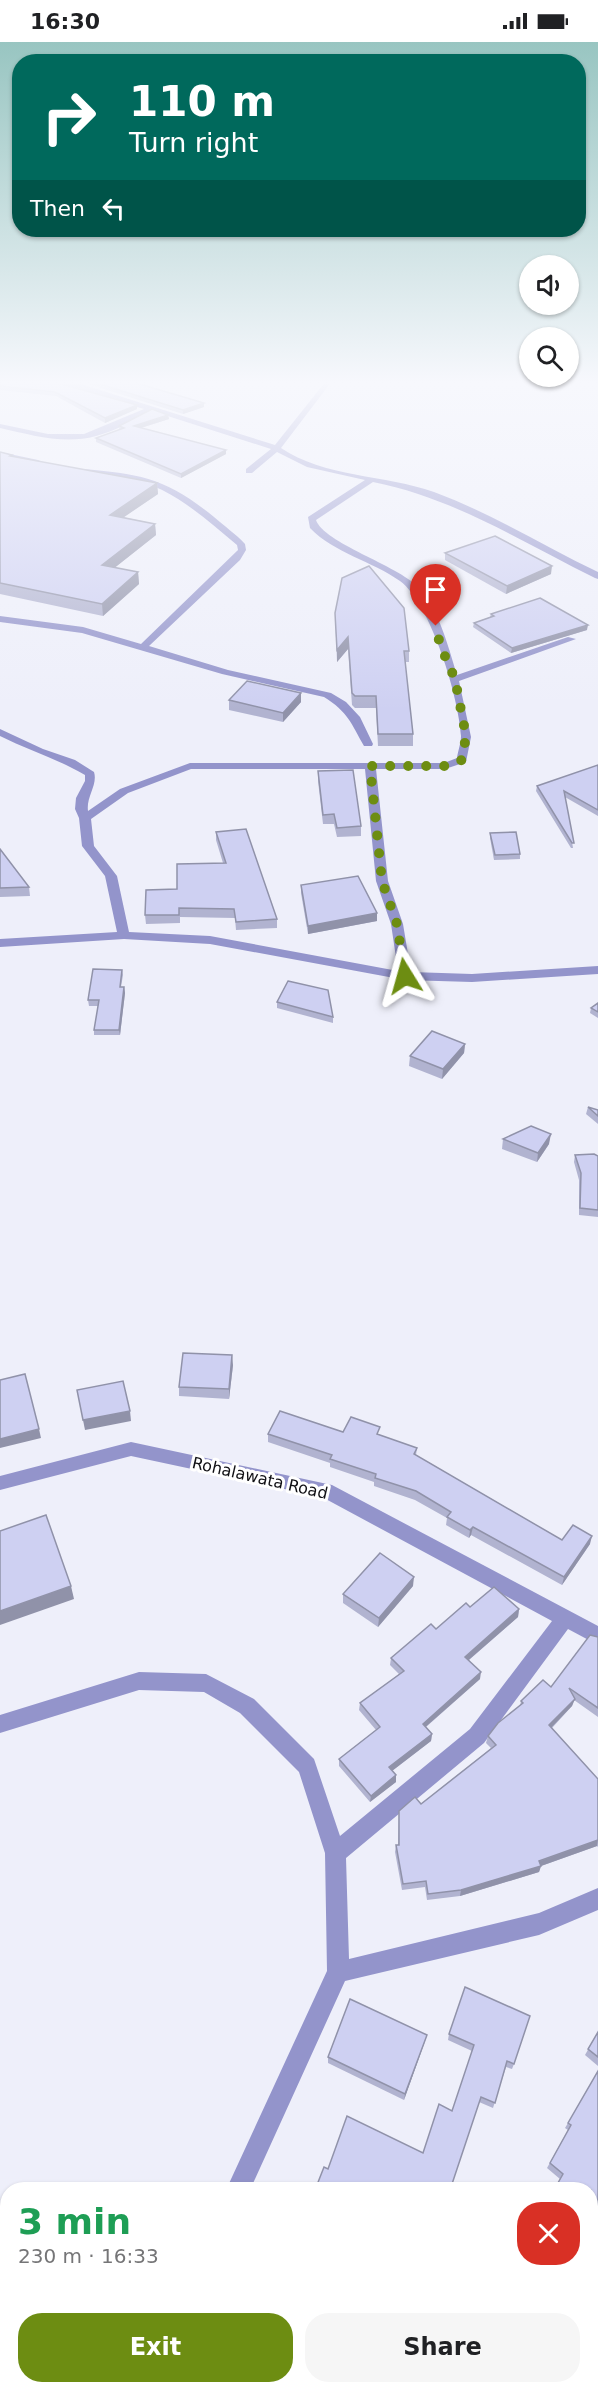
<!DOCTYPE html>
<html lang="en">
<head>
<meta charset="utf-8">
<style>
  body { margin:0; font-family:"DejaVu Sans",sans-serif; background:#f6f6f6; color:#202124; height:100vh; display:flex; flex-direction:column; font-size:22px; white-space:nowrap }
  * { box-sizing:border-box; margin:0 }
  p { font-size:20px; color:#757577 }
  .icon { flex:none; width:33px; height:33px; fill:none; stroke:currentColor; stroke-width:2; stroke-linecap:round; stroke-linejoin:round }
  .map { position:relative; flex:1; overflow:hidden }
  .panel { position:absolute; left:0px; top:2140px; width:598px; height:212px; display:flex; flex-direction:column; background:#fff; border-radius:24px 24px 0 0; box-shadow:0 2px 4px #0004 }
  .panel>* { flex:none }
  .guide { position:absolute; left:12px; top:12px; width:574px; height:183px; border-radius:24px; box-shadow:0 2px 4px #0004; background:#00695c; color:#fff; overflow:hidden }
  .tools { position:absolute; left:519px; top:213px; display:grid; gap:12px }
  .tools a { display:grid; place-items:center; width:60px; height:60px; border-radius:50%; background:#fff; box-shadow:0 2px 4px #0004; font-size:30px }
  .pin { position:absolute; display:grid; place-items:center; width:51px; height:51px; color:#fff; margin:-62px -26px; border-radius:50% 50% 50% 0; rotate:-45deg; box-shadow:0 0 6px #0007 }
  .pin .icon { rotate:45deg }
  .me { position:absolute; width:66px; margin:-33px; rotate:352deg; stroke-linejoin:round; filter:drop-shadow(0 0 4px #0008) }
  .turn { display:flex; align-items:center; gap:21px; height:126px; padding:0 18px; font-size:27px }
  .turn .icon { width:78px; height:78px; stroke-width:2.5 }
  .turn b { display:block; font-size:42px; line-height:51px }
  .then { display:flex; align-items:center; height:57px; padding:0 18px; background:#0003; gap:12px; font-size:22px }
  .round { display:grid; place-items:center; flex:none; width:63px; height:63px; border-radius:24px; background:#f6f6f6 }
  .head { display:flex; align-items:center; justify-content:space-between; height:102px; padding:0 18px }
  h1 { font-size:36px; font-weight:800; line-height:45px; color:#1e9e55 }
  .action { display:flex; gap:12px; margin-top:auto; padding:12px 18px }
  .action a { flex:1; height:69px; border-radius:24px; background:#6d8d12; color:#fff; font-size:24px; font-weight:800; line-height:69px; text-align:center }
  .action a+a { background:#f6f6f6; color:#202124 }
  .status { display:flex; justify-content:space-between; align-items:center; height:42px; padding:0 30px; background:#fff; direction:ltr }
  .status svg { height:16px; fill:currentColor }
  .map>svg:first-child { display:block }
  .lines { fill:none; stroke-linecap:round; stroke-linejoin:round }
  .street { fill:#9394cb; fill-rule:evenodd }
  .wall { fill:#b1b3d0 }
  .shaded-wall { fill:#9092a9 }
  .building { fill:#ced0f2; stroke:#9092a9; stroke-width:1.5 }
  .route { stroke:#6d8d12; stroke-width:10; stroke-dasharray:0 18 }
  .labels { text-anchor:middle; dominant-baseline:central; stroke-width:6; stroke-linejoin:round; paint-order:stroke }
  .street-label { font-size:16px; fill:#101014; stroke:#fff }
</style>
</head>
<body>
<div class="status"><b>16:30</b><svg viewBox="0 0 49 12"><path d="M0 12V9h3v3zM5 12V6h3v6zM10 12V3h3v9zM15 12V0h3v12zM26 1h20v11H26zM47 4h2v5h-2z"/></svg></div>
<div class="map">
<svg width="598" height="2351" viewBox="0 0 598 2351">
  <rect width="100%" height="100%" fill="#eeeffa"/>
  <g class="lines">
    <g class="street">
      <path d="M46,339H59L84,343L275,403L326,339H332L281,406C323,435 386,433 434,450C491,471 544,504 598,530V537L595,536C522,500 454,456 373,440L316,478C324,501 397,523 418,545C439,567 448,604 457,633L568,595L576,597L459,639L471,695L466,720L445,727H376L388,839L403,882L411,930L472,932L598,924V932L472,940L405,938L210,902L124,897L0,905V897L117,890L105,834L82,804L79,776L75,767L76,756L85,739V733C58,717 28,708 0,694V687L43,707L75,718L94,730C98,743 86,755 88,769L120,747L190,721H444L457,716C458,709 461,701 461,694C459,656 431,562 400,539C372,519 334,511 310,486L308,475L365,438L307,425L277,410L252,431H246V427L271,407L152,369C134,378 116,389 96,394C64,403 32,393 0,386V382L48,392H84L144,367ZM191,727H365L376,839L391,882L398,929L210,894L129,890L117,834L94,804L91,777L128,751Z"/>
      <polygon points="553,339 560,339 562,341 555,343"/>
      <polygon points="0,410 38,418 42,420 38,422 0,414"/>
      <path d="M82,427C141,432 166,436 214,475C224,484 236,492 245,502L246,508L240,518L149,604L228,628L331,651L346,660L360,675L373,702L372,704H364C351,681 348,670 324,655L222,632L82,591L0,580V574L83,585L141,602L238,508L237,503C203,475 171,444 126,436C110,433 94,434 79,431V427Z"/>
      <polygon points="131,1400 332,1443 598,1584 598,1603 568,1587 484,1701 346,1816 349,1917 539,1871 598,1846 598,1868 539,1893 345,1939 250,2148 226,2148 327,1929 325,1811 299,1730 240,1671 204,1650 139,1648 0,1691 0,1673 139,1630 206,1632 254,1657 314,1717 340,1794 470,1687 552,1579 322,1455 131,1414 0,1448 0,1434"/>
      <polygon points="74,2344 103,2344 100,2351 71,2351"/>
      <polygon points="312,2344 341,2344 344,2351 315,2351"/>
    </g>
  </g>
  <g class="wall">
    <polygon points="0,339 137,363 137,367 105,381 56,354 0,348"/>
    <polygon points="70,339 137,339 137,341 204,361 204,365 183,372 85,341"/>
    <polygon points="168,373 169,377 141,386 226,408 226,412 181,436 96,400 96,396 119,388 119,384"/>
    <polygon points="0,410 12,413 13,415 157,441 158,452 123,475 155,482 156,493 114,526 138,530 139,542 103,574 0,552"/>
    <polygon points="445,511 551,532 506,552 445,518"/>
    <polygon points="335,571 409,609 409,620 405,620 413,692 413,704 378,704 376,666 355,666 352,663 348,607 337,620"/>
    <polygon points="491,572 587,588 511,611 473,585 474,581 490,575"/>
    <polygon points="229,658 301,660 283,680 229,668"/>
    <polygon points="598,723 598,774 565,755 573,806 571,806 536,749 537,744"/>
    <polygon points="318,729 361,784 361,794 337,795 334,782 323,782 318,739"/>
    <polygon points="216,790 277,877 277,886 236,888 235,876 180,875 180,881 146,882 145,873 177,847 223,821 216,798"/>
    <polygon points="490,791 520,812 520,817 494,818 490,796"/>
    <polygon points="0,807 29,845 30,854 0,855"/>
    <polygon points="301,843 377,879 308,892 301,851"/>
    <polygon points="122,928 123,933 121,945 124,945 125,951 120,993 94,993 94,988 98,964 89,964 88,958"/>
    <polygon points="277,960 333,975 333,981 277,966"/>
    <polygon points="598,961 598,976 590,971 591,966"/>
    <polygon points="465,1002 464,1011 442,1037 409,1024 410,1014"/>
    <polygon points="588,1065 598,1068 598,1082 586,1072"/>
    <polygon points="503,1097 549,1102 537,1120 502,1107"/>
    <polygon points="575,1113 598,1114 598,1175 579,1173 579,1138 574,1120"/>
    <polygon points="233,1323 229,1357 179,1354 179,1345"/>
    <polygon points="343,1390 380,1393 417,1406 416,1413 562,1498 590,1502 562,1543 471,1493 469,1496 446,1483 447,1476 415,1458 374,1444 374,1440 330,1425 330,1421 268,1400 268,1392"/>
    <polygon points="413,1544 378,1585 343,1561 343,1552"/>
    <polygon points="470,1565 519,1567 518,1575 469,1618 480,1637 426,1685 432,1692 431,1699 392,1729 396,1740 370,1760 339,1724 339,1717 376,1688 359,1668 360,1661 399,1632 390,1623 391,1616"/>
    <polygon points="598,1595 598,1675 574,1658 572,1664 552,1686 598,1737 598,1805 597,1804 541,1824 539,1830 460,1854 427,1858 425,1845 402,1848 395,1810 396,1803 398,1803 399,1769 421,1762 491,1706 486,1701 488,1694 520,1664 521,1659 551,1645"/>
    <polygon points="598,1990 598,2024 585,2013"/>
    <polygon points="449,1992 514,2022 512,2027 506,2025 493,2066 479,2060 450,2148 328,2127 423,2111 452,2069 472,2009 448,1998"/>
    <polygon points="425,1999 404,2058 328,2021 328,2015"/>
    <polygon points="598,2029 598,2198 560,2137 547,2126 568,2088 565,2086 568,2081"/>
    <polygon points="381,2344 402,2344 398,2351 387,2351"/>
  </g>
  <g class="shaded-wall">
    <polygon points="204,361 204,365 183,372 183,368"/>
    <polygon points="137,363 137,367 105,381 105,376"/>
    <polygon points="168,373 169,377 134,388 134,384"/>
    <polygon points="226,408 226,412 181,436 181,432"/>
    <polygon points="157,441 158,452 111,484 110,473"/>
    <polygon points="155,482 156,493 103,535 102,523"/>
    <polygon points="552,524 551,532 506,552 507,544"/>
    <polygon points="138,530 139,542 103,574 102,562"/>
    <polygon points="588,583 587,588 511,611 512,606"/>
    <polygon points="348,595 348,607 337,620 337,608"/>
    <polygon points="301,651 301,660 283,680 283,671"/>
    <polygon points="377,871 377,879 308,892 308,884"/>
    <polygon points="124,945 125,951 120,993 119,988"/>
    <polygon points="465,1002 464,1011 442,1037 443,1027"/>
    <polygon points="551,1092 549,1102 537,1120 538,1111"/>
    <polygon points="232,1313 233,1323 229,1357 229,1347"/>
    <polygon points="130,1369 131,1379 85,1388 83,1378"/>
    <polygon points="39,1387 41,1396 0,1406 0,1397"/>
    <polygon points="473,1485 471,1493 469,1496 470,1488"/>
    <polygon points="592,1494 590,1502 562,1543 564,1535"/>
    <polygon points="414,1535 413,1544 378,1585 379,1576"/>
    <polygon points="71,1544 74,1557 0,1583 0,1569"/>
    <polygon points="519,1567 518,1575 464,1622 465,1615"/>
    <polygon points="481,1630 480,1637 422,1688 423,1682"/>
    <polygon points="575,1657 572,1664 547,1690 549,1683"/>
    <polygon points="432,1692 431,1699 388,1732 389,1725"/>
    <polygon points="396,1733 396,1740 370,1760 371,1754"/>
    <polygon points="598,1798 597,1804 541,1824 539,1830 460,1854 461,1848"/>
    <polygon points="427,1993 425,1999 404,2058 405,2052"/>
  </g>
  <g class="building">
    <polygon points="0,339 50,339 137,363 105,376 55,350 0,344"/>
    <polygon points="90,339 137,339 136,341 204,361 183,368"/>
    <polygon points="152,367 168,373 134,384 226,408 181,432 96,396 124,386 119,384"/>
    <polygon points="0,410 12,413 10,414 157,441 110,473 155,482 102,523 138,530 102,562 0,541"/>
    <polygon points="495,494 552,524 507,544 445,511"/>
    <polygon points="369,524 404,566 409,609 404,609 413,692 378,692 376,654 355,654 352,651 348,595 337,608 335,571 342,536"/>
    <polygon points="540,556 588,583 512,606 474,581 494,574 491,572"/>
    <polygon points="247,639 301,651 283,671 229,658"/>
    <polygon points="598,723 598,768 564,749 574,801 572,801 537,744"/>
    <polygon points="353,728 361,784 337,786 334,772 323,773 318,729"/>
    <polygon points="246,787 277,877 236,880 234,867 179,866 179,873 145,873 146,848 177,847 177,822 226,821 216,790"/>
    <polygon points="516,790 520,812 495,813 490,791"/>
    <polygon points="0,807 29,845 0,846"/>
    <polygon points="358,834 377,871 308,884 301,843"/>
    <polygon points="93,927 122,928 120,945 124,945 119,988 94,988 99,958 88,958"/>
    <polygon points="288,939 328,948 333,975 277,960"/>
    <polygon points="598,961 598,970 591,966"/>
    <polygon points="432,989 465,1002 443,1027 410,1014"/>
    <polygon points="588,1065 598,1068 598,1074"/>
    <polygon points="531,1084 551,1092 538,1111 503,1097"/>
    <polygon points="594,1112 598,1114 598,1168 580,1166 581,1131 575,1113"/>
    <polygon points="183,1311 232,1313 229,1347 179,1345"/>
    <polygon points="25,1332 39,1387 0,1397 0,1338"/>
    <polygon points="123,1339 130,1369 83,1378 77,1348"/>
    <polygon points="280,1369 343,1390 351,1375 380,1385 377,1392 417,1406 414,1412 562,1498 573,1483 592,1494 564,1535 473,1485 470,1488 447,1475 451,1470 416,1449 375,1436 376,1432 330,1417 332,1413 268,1392"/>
    <polygon points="46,1473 71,1544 0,1569 0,1489"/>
    <polygon points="380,1511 414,1535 379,1576 343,1552"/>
    <polygon points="494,1545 519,1567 465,1615 481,1630 423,1682 432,1692 389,1725 396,1733 371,1754 339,1717 380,1685 360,1661 404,1629 391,1616 431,1582 436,1587 466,1561 470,1565"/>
    <polygon points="590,1593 598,1595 598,1666 569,1646 575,1657 549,1683 598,1737 598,1798 539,1819 541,1824 461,1848 428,1852 426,1839 403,1842 396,1803 399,1803 399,1769 415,1755 421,1762 496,1703 488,1694 498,1681 523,1661 521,1659 543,1638 551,1645"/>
    <polygon points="465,1945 530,1974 514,2022 507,2019 495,2061 481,2055 450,2148 315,2148 324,2125 328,2127 347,2074 423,2111 439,2062 452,2069 474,2003 449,1992"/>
    <polygon points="350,1957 427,1993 405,2052 328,2015"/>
    <polygon points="598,1990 598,2015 588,2007"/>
    <polygon points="598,2029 598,2198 591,2211 591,2148 554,2148 563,2132 550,2121 571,2083 568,2081"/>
    <polygon points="591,2321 598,2327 598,2351 473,2351 476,2344 591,2344"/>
    <polygon points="384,2344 402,2344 397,2351 390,2351"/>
  </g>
  <linearGradient id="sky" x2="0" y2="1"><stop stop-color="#98c5c1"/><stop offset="0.51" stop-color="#f7f8fd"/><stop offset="1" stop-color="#f7f8fd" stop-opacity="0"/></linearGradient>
  <rect width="598" height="668" fill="url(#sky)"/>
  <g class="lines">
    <polyline class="route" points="405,934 397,882 382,839 370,724 445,724 462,718 466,694 455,637 440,603 436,584"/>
  </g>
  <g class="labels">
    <g class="street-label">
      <text transform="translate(260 1436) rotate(13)">Rohalawata Road</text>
    </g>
  </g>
</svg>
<div class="tools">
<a><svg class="icon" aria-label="sound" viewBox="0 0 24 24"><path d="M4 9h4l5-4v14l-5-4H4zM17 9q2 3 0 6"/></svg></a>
<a><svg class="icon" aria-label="search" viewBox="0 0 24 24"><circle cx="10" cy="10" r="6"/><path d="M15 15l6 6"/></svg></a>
</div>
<div class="pin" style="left:436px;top:584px;background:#d93025"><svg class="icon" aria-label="arrive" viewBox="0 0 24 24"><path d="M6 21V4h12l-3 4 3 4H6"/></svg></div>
<svg class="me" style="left:405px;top:934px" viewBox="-20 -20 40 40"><path d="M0-17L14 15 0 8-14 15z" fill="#6d8d12" stroke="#fff" stroke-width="4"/></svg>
<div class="guide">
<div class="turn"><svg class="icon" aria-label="right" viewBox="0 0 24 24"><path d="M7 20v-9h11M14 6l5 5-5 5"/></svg><div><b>110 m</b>Turn right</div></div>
<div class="then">Then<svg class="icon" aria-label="left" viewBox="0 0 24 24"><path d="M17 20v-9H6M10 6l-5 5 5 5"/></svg></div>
</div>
<section class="panel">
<div class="head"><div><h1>3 min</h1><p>230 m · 16:33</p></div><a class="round" style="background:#d93025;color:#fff"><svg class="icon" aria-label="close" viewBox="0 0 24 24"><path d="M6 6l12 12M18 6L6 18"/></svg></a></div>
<div class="action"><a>Exit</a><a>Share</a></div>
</section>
</div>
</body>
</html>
